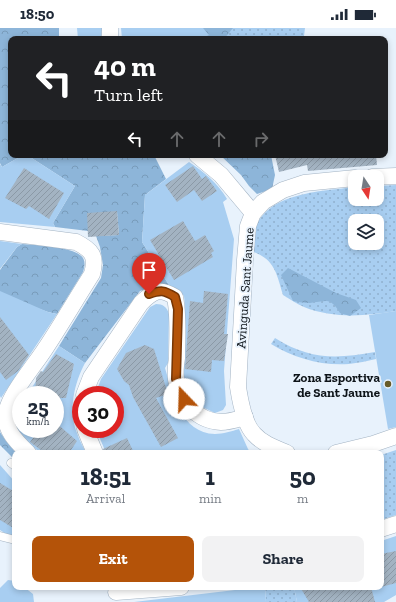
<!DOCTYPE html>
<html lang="en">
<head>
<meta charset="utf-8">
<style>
  body { margin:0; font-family:"Zilla Slab",serif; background:#f2f2f3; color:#1f2937; height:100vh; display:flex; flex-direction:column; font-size:15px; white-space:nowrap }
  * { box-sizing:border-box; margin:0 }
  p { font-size:13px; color:#747a83 }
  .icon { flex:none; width:22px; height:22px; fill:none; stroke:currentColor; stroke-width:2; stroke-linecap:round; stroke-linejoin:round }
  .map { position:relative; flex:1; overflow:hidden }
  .drawer { position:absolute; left:12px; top:422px; width:372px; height:140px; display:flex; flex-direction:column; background:#fff; border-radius:8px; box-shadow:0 2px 6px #0003 }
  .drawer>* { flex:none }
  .hud { position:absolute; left:8px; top:8px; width:380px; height:122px; border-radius:8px; box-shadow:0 2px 6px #0003; background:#202124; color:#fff; overflow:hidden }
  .needle { width:26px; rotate:168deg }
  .tools { position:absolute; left:348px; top:142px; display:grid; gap:8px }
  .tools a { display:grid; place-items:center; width:36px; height:36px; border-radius:8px; background:#fff; box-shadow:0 2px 6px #0003; font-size:20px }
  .speed { position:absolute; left:12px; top:358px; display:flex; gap:8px; font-size:20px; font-weight:700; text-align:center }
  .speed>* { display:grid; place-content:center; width:52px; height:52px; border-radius:50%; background:#fff; box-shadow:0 2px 6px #0003; line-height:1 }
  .speed small { font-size:10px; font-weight:400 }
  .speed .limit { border:6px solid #d22; background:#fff; color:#111 }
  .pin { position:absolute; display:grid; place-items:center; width:34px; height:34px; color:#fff; margin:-41px -17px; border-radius:50% 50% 50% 0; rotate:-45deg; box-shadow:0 0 4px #0007 }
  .pin .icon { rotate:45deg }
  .me { position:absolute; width:44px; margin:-22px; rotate:339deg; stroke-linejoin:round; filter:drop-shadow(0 0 3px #0008) }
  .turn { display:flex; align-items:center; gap:14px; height:84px; padding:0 20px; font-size:18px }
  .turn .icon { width:52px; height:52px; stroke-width:2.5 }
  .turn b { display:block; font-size:28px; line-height:34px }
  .lanes { display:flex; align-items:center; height:38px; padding:0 20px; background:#0003; justify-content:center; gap:20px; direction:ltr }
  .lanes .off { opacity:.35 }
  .eta { display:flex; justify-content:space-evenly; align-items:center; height:68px; text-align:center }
  .eta b { font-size:24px; font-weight:800; line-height:28px }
  .button { display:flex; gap:8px; margin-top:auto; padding:8px 20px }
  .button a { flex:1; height:46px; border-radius:8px; background:#b45309; color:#fff; font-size:16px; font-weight:800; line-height:46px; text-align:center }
  .button a+a { background:#f2f2f3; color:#1f2937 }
  .status { display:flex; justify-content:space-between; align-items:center; height:28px; padding:0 20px; background:#fff; direction:ltr }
  .status svg { height:11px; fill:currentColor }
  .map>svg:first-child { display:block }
  .grass { fill:url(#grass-dots); fill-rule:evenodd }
  .forest { fill:url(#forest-crowns) }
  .garden { fill:#a8cef1 }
  .building { fill:url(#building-hatch) }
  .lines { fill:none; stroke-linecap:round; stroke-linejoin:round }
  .lane-casing { stroke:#a3b3c3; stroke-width:9 }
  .street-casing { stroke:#a3b3c3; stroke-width:17 }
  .lane { stroke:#fff; stroke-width:8 }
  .street { stroke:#fff; stroke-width:16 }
  .route-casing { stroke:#753606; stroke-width:10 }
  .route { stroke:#b45309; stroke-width:7 }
  .poi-dot { fill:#675b28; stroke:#e8f2fc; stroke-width:1.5 }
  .labels { text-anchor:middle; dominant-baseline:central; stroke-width:3.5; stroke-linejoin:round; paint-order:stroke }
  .street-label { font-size:13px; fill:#0d1318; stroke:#e8f2fc }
  .poi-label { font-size:13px; font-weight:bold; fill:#0d1318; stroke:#e8f2fc; text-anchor:end }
</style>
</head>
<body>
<div class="status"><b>18:50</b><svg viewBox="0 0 49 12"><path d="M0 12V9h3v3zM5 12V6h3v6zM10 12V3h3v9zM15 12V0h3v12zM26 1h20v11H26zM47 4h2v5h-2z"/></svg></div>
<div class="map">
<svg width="396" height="574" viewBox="0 0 396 574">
  <defs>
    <pattern id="grass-dots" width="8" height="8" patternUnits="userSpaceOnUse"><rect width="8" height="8" fill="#a8cef1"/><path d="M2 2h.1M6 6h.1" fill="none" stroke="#8fb0ce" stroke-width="1.8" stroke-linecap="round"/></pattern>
    <pattern id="forest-crowns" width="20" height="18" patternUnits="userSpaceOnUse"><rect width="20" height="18" fill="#8db5d9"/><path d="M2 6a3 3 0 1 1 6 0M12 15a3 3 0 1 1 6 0" fill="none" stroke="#789bba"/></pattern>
    <pattern id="building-hatch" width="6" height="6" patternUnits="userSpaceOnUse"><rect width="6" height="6" fill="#a3b3c2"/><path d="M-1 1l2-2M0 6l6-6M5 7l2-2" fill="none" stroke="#8b99a6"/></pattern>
  </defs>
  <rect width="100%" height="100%" fill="#e8f2fc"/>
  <g class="grass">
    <polygon points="203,0 305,0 304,8 305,11 201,11"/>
    <path d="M396,157V283C366,288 334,291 304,279C297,276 290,271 283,267C277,247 275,232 254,224C254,216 254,207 256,199C269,164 324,163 355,159V171H377V158ZM355,193H377V215H355Z"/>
    <path d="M275,310C310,332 336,331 375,324L376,331C367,333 358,335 349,336C321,338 294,330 271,316Z"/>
    <polygon points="396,422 396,487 381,492 381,427"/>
    <polygon points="265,559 294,559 297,574 266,574"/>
  </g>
  <g class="forest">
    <polygon points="0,0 59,0 59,10 57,11 11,11 11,127 23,127 2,139 0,135"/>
    <polygon points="194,0 233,0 224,11 200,11"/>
    <polygon points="27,127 154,127 166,151 145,167 142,214 169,257 158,257 140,263 85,335 59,318 101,250 103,237 100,219 96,208 119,207 117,184 88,203 55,199 53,195 75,158"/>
    <polygon points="220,127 271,127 275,147 272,161 257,166 249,158 241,147"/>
    <path d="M22,216C36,217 70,219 80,227C86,231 85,238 83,244L57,286L48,284L0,267V242L17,219Z"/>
    <path d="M288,240L336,265L356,272L361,280L350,288L340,285C330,269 327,273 310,275C304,275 299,274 293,273L281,247Z"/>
    <polygon points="0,404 6,413 16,425 15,425 15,432 0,417"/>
  </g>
  <g class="garden">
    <polygon points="77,0 102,0 101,11 78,11"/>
    <polygon points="121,0 203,0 209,7 201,11 122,11"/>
    <polygon points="23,127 27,127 75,158 53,195 55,199 0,194 0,136 2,139"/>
    <path d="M189,134C204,144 218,155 227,171L223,174L234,211L224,343L226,377L223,382L215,385L200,378L189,366L183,355L182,341L185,278L184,268L180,264L169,257L142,214L145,167Z"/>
    <polygon points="0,213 22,216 17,219 0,241"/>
    <polygon points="0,263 48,284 57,286 1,370 0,368"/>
    <path d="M156,276C163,276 167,279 169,286L168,335L165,340C173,367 181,405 215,406C223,406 232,403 239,401L248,421L251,425H106L96,401H115V367H95L101,351L150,279Z"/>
    <polygon points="396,283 396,399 388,401 369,287"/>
    <path d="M59,318L85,335C74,356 68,382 77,405C79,412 83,418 86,425H41L24,412L17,401L16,390L21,377V401H55V367H27Z"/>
    <polygon points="0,437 15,454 15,509 12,510 0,502"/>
    <polygon points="396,508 396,567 384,574 297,574 294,559 381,559 381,513"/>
    <polygon points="8,552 15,553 15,559 24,559 33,566 34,574 0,574 0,560"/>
    <polygon points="261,559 265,559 266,574 134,574"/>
  </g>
  <g class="building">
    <polygon points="275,127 376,127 377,137 308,143 307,137 279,144"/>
    <polygon points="193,138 202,151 206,148 217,163 202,173 194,162 177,174 165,157"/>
    <polygon points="24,140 64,165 49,191 29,178 26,181 5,170"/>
    <polygon points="117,183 119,207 88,209 87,185"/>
    <polygon points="183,193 195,213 205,207 214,223 211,225 213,229 174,252 150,212"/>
    <polygon points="204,263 228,266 224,306 228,306 224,333 212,332 211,344 185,341 190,273 203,275"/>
    <polygon points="0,289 29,327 18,343 6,352 0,344"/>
    <polygon points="145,317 154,321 168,366 156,370 178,410 161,419 133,369 129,357 124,353 117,341 126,325"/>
    <polygon points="56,326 74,336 66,370 55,370 55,367 35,367 36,350 41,343 43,344"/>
    <polygon points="55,394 77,413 69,425 45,425 30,414 40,401 55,401"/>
    <polygon points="127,410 134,425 104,425 103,421"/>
    <polygon points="0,455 15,464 15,501 0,492"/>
    <polygon points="396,523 396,555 381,559 381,526"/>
    <polygon points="300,559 371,559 375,574 309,574"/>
  </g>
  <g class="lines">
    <defs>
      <g id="lane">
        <polyline points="11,435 15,438"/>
        <polyline points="0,508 15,512"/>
      </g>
      <g id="street">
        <polyline points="110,11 110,0"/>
        <polyline points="197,127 221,147 253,185"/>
        <polyline points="372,149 396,148"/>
        <path d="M0,204L76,214C92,222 97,228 92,246C76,271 61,297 45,321C35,337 7,369 6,387C5,403 17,414 28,425"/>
        <path d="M84,367L91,349L141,275C153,263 159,259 175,269C179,289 177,309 177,330C176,336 175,344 176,351C179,374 198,393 221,394C229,394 238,391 245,389"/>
        <polyline points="85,401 95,425"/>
        <path d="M287,425C275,420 263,416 254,406C245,397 240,372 238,359L245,232L248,198L253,185L263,174L283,162L304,155L355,150"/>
        <polyline points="336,425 373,416 396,408"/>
        <polyline points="381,501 396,496"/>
        <polyline points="116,564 181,559"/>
      </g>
    </defs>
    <use href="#lane" class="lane-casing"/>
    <use href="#street" class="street-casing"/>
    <use href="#lane" class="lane"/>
    <use href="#street" class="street"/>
  </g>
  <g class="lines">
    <defs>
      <path id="route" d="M149,266C161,262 164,262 175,269L178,281L176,351L184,371"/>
    </defs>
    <use href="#route" class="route-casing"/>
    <use href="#route" class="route"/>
  </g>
  <circle class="poi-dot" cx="388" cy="356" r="4"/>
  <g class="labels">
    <g class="street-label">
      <text transform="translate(245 260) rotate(-86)">Avinguda Sant Jaume</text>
    </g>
    <g class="poi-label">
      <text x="380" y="349">Zona Esportiva<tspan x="380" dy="15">de Sant Jaume</tspan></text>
    </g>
  </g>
</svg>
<div class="tools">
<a><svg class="needle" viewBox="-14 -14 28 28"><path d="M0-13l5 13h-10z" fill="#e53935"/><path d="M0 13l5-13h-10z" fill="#747a83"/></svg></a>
<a><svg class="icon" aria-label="layers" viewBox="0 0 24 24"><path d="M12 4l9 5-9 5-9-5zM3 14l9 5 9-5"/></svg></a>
</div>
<div class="speed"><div>25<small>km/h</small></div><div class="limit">30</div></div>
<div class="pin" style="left:149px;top:266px;background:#d93025"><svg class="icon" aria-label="arrive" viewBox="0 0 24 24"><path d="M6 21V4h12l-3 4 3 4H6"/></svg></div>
<svg class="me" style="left:184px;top:371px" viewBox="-20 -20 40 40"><circle r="19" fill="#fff"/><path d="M0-13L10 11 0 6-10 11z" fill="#b45309"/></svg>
<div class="hud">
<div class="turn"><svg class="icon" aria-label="left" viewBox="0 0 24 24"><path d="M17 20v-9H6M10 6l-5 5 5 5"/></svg><div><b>40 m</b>Turn left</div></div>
<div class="lanes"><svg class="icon" aria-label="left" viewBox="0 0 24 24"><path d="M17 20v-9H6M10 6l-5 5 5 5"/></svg><svg class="icon off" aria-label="ahead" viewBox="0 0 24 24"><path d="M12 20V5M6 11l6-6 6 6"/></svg><svg class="icon off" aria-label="ahead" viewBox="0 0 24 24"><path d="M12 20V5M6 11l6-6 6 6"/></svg><svg class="icon off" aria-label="right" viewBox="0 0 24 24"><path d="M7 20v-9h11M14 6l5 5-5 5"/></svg></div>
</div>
<section class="drawer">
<div class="eta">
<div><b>18:51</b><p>Arrival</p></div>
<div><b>1</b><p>min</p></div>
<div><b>50</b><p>m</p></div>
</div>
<div class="button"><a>Exit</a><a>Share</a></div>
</section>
</div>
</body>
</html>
